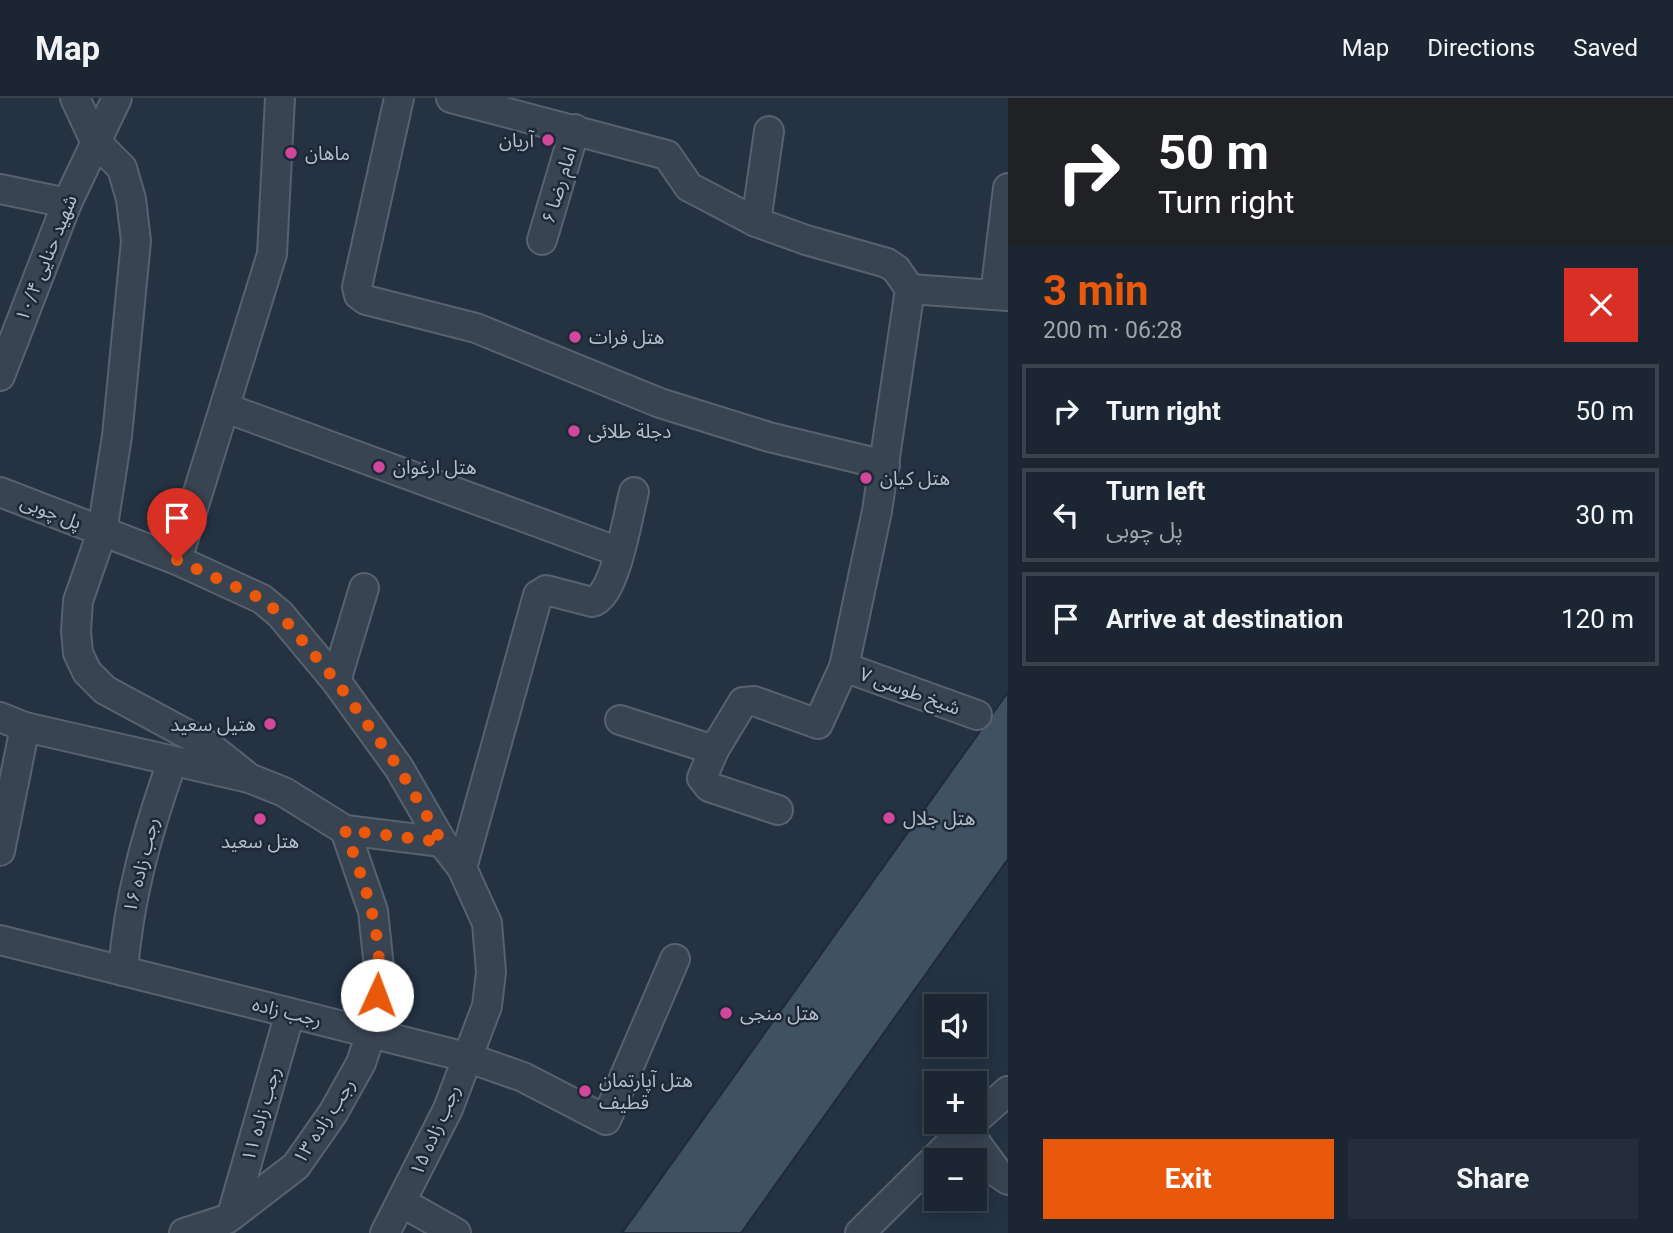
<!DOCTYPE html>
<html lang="en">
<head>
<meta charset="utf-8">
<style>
  body { margin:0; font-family:Roboto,"Noto Sans Arabic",sans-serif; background:#242e3a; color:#f1f3f6; height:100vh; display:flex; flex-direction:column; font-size:26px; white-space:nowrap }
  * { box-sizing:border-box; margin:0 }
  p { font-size:23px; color:#a0a5ac }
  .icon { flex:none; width:38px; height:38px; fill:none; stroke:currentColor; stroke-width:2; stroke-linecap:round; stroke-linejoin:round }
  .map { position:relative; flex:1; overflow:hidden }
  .side { display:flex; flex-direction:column; background:#1b2632; width:665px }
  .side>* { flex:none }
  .top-card { background:#202124; color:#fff; overflow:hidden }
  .tools { position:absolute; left:924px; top:896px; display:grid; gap:14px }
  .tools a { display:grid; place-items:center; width:63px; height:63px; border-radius:0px; background:#1b2632; box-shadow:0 4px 18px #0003,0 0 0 2px #39434d; font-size:35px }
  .pin { position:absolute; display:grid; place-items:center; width:60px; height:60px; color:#fff; margin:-72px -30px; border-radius:50% 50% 50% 0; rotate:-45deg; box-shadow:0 0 7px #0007 }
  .pin .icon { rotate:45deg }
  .me { position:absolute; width:77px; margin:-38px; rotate:2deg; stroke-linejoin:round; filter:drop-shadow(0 0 5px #0008) }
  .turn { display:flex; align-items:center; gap:24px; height:147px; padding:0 35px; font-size:32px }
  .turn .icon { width:91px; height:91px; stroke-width:2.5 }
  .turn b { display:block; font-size:49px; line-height:60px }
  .round { display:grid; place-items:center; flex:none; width:74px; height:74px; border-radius:0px; background:#242e3a }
  .summary { display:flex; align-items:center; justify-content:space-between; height:119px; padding:0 35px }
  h1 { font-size:42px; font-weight:700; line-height:52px; color:#ea580c }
  .cta { display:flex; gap:14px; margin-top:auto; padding:14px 35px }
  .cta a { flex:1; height:80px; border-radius:0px; background:#ea580c; color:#fff; font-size:28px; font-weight:700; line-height:80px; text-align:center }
  .cta a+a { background:#242e3a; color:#f1f3f6 }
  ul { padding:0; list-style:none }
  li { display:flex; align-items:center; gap:21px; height:94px; margin:0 14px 10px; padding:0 21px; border:4px solid #39434d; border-radius:0px }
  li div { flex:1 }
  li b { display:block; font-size:26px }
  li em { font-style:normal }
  header { display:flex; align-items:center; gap:42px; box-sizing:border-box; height:98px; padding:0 35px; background:#1b2632; border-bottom:2px solid #39434d }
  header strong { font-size:33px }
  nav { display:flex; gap:38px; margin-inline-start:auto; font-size:24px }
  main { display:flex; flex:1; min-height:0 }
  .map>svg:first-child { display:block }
  .building { fill:#405161; stroke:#202b39; stroke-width:2 }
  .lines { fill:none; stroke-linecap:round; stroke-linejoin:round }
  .minor-casing { stroke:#57626f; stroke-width:32 }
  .minor { stroke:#394452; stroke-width:28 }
  .route { stroke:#ea580c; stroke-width:12; stroke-dasharray:0 21.6 }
  .hotel-dot { fill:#d1479c; stroke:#1e2937; stroke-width:2.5 }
  .labels { text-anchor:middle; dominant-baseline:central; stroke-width:5; stroke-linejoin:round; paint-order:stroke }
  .poi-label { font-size:19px; fill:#b6bfcc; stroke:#1e2937; text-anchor:start }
  .street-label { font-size:19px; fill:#b6bfcc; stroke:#1e2937 }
</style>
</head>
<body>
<header>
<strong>Map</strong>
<nav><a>Map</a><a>Directions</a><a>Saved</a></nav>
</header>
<main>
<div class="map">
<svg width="1008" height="1135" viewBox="0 0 1008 1135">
  <rect width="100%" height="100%" fill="#243242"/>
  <polygon class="building" points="1008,594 1008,761 741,1135 622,1135"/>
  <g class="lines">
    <defs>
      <g id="minor">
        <polyline points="75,0 95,43 122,70 131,101 136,143 117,338 102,434 78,503 76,533 78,555 87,574 105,592 209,648 249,680"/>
        <polyline points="399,0 357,189 359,197 366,202 476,230 660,305 769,339 885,367"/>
        <polyline points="451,0 667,57 689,89 695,92 756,124 806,142 887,165 896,171 910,191 877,413 844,569 818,626 754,603 743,604 714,652 620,622"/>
        <polyline points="0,91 67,105"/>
        <polyline points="756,124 769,33"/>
        <polyline points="542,142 575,31"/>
        <polyline points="910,191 1008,198"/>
        <polyline points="995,197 1008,90"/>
        <polyline points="0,278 67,105 117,0"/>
        <polyline points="226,310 619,454"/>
        <polyline points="0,394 177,462 262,501 280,516 336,583 399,670 442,744 462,770 487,825 491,874 487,908 448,1011 385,1135"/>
        <polyline points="177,462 272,156 280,0"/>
        <polyline points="844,569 977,617"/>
        <polyline points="336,583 364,490"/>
        <polyline points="0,619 25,629 249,680 284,694 345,732 442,744"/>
        <polyline points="714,652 702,680 709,689 778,712"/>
        <polyline points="0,753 25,629"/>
        <path d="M462,770L538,497L546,492L592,504C615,500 628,417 634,394"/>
        <polyline points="0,842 466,959 523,979 606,1022 675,861"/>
        <path d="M123,873C129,798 147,735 172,664"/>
        <polyline points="975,1022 1008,993"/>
        <polyline points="965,1030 998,1075 1008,1082"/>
        <polyline points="401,1104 456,1135"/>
        <polyline points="232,1117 290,915"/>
        <polyline points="184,1135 227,1121 296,1068 333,1015 361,965 371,935 380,879 373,813 345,732"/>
        <polyline points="860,1135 972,1024"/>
      </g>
    </defs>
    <use href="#minor" class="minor-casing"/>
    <use href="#minor" class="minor"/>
  </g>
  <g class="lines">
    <path class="route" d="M177,462L262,501L280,516L336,583L399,670L442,744L345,732C364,785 386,840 377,897"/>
  </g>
  <g class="hotel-dot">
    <circle cx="548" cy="42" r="7"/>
    <circle cx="291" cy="55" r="7"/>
    <circle cx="575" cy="239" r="7"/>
    <circle cx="574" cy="333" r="7"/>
    <circle cx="379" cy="369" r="7"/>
    <circle cx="866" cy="380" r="7"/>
    <circle cx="270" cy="626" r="7"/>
    <circle cx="889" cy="720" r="7"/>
    <circle cx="260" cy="721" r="7"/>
    <circle cx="726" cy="915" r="7"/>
    <circle cx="585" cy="993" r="7"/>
  </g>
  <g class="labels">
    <g class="poi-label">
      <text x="534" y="42" text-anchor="end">آریان</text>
      <text x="305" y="55">ماهان</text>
      <text x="589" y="239">هتل فرات</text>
      <text x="588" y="333">دجلة طلائی</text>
      <text x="393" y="369">هتل ارغوان</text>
      <text x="880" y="380">هتل کیان</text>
      <text x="256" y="626" text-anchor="end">هتیل سعید</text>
      <text x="903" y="720">هتل جلال</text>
      <text x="260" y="743" text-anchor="middle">هتل سعید</text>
      <text x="740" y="915">هتل منجی</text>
      <text x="599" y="982">هتل آپارتمان<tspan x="599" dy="22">قطیف</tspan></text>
    </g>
    <g class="street-label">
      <text transform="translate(559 87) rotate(-73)">امام رضا ۶</text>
      <text transform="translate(46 160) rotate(-68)">شهید حنایی ۱۰/۴</text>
      <text transform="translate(51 414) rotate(21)">پل چوبی</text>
      <text transform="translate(910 593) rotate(20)">شیخ طوسی ۷</text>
      <text transform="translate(141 767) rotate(-76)">رجب زاده ۱۶</text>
      <text transform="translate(287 914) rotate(14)">رجب زاده</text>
      <text transform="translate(261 1016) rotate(-74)">رجب زاده ۱۱</text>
      <text transform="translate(324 1023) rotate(-57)">رجب زاده ۱۳</text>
      <text transform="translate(435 1032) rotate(-66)">رجب زاده ۱۵</text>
    </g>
  </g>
</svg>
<div class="tools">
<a><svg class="icon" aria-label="sound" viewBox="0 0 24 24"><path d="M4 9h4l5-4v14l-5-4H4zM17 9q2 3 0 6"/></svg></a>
<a>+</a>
<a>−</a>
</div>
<div class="pin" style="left:177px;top:462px;background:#d93025"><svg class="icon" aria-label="arrive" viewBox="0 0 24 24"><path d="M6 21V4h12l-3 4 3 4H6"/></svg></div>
<svg class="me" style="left:377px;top:897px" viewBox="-20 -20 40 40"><circle r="19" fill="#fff"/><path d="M0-13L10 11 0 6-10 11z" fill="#ea580c"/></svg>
</div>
<section class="side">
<div class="top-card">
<div class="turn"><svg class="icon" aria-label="right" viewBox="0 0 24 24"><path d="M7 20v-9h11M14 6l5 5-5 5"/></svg><div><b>50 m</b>Turn right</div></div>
</div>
<div class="summary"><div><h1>3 min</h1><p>200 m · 06:28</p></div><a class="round" style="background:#d93025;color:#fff"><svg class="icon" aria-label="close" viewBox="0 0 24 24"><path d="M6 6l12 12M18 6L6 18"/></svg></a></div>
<ul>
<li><svg class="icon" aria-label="right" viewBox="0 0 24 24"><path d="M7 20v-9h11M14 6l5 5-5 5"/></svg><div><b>Turn right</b></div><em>50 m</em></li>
<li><svg class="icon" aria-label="left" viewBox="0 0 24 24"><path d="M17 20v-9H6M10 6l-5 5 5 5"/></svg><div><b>Turn left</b><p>پل چوبی</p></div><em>30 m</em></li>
<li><svg class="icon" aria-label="arrive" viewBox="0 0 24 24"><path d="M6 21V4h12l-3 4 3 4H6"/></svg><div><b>Arrive at destination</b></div><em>120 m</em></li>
</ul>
<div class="cta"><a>Exit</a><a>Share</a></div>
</section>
</main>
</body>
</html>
